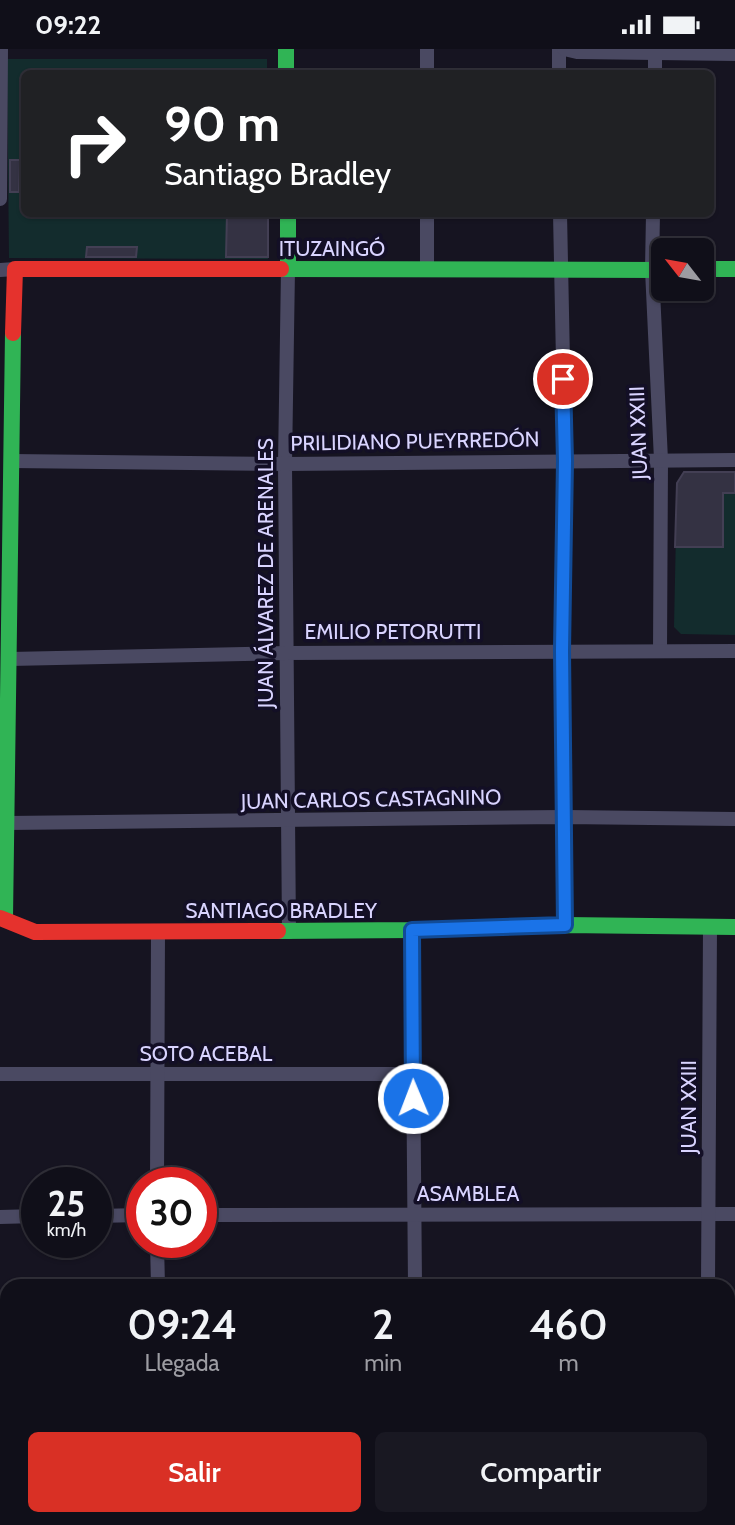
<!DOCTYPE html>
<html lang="es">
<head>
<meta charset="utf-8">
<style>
  body { margin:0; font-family:Cabin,sans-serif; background:#191822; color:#f1f3f6; height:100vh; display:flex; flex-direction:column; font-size:26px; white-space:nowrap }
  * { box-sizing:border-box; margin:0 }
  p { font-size:23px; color:#9c9ca2 }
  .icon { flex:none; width:38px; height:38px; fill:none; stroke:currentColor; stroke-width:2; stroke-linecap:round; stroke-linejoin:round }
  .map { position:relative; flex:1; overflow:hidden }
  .panel { position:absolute; left:0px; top:1230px; width:735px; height:247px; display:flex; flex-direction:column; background:#100f19; border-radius:21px 21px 0 0; box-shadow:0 2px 5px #0004,0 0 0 2px #302f38 }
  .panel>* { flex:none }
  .top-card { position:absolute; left:21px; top:21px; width:693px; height:147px; border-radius:10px; box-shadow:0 2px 5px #0004,0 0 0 2px #302f38; background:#202124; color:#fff; overflow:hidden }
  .needle { width:46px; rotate:301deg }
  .buttons { position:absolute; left:651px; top:189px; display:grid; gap:14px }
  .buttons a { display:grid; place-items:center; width:63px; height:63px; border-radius:10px; background:#100f19; box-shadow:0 2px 5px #0004,0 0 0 2px #302f38; font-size:35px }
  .speed { position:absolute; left:21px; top:1118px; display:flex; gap:14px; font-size:35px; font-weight:700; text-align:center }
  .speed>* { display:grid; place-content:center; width:91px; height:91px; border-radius:50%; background:#100f19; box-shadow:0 2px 5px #0004,0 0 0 2px #302f38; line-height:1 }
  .speed small { font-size:18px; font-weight:400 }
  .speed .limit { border:10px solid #d22; background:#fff; color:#111 }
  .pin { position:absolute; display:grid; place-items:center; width:60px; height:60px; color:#fff; margin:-30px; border:4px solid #fff; border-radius:50%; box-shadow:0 2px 7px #0007 }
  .me { position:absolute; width:77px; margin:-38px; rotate:359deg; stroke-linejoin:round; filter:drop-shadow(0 0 5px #0008) }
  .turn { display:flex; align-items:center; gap:24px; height:147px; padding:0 28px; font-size:32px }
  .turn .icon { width:91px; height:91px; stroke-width:2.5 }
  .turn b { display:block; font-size:49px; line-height:60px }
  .eta { display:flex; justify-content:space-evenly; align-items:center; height:119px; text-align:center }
  .eta b { font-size:42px; font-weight:600; line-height:49px }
  .primary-button { display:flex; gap:14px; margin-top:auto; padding:14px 28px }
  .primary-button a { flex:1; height:80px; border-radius:10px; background:#d93025; color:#fff; font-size:28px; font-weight:600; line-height:80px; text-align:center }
  .primary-button a+a { background:#191822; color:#f1f3f6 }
  .status { display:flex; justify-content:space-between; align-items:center; height:49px; padding:0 35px; background:#100f19; direction:ltr }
  .status svg { height:19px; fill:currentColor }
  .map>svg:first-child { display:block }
  .green { fill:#132c2d }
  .building { fill:#343243; stroke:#433f54; stroke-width:2 }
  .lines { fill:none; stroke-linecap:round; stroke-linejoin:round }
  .street { stroke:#4a4962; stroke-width:14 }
  .fast { stroke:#30b455; stroke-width:16 }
  .jam { stroke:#e5322d; stroke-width:16 }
  .route-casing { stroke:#114b97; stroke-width:18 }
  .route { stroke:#1a73e8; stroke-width:12 }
  .labels { text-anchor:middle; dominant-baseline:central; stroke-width:7; stroke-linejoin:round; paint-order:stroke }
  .street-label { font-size:21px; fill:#d9d4ff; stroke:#130f26 }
</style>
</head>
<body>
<div class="status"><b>09:22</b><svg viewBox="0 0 49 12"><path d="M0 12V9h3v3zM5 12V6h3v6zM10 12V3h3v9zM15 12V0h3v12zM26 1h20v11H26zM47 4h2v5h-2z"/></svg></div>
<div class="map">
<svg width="735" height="1476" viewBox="0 0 735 1476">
  <rect width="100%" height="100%" fill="#161421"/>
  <g class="green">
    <polygon points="7,10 267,10 267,24 24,24 24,164 268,165 268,210 9,209"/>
    <polygon points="684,423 735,423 735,586 681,585 674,578 677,434"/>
  </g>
  <g class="building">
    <polygon points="10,111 20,111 19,143 10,143"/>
    <polygon points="227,164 268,164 268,208 226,208"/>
    <polygon points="87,198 137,198 136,208 86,208"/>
    <polygon points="684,423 735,423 735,444 723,444 723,498 675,498 677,434"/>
  </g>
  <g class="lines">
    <g class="street">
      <polyline points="559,0 559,24"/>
      <polyline points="564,0 577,3 735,5"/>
      <polyline points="427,24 427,0"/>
      <polyline points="655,24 655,0"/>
      <polyline points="0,150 1,0"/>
      <polyline points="560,164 565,412 562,602 565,876"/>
      <polyline points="653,164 652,221 661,411 660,602"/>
      <polyline points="427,219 427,164"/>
      <polyline points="288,220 285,415 289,883"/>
      <polyline points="0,221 15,220"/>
      <polyline points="11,412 285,415 735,411"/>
      <polyline points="10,610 287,604 735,602"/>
      <polyline points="7,774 565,768 735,770"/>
      <polyline points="412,881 415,1237"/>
      <polyline points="0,1025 412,1025"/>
      <polyline points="157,1134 158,883"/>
      <polyline points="201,1166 735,1165"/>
      <polyline points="96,1167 142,1166"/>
      <polyline points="0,1168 37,1167"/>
      <polyline points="157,1194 158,1237"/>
      <polyline points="708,1237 710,878"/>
      <polyline points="0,1354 7,1354"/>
      <polyline points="728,1469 735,1469"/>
      <polyline points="160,1470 160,1476"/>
      <polyline points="415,1470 415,1476"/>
      <polyline points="708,1470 708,1476"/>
    </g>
    <g class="fast">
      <polyline points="286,0 286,24"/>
      <polyline points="288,164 288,220"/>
      <polyline points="281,220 663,221"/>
      <polyline points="702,220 735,220"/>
      <polyline points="5,869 13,284"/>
      <polyline points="278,882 412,881 565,876 735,878"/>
    </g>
    <g class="jam">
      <polyline points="13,284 15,220 281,220"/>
      <polyline points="0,869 35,883 278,882"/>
    </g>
  </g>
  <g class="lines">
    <defs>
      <polyline id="route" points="413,1049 412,881 565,876 562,602 565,412 563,330"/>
    </defs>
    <use href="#route" class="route-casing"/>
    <use href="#route" class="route"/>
  </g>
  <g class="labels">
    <g class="street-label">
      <text x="332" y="199">ITUZAINGÓ</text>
      <text transform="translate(638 384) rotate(-92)">JUAN XXIII</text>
      <text transform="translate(415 392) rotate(-1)">PRILIDIANO PUEYRREDÓN</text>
      <text transform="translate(265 524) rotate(-90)">JUAN ÁLVAREZ DE ARENALES</text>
      <text x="393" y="582">EMILIO PETORUTTI</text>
      <text transform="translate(371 750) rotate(-1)">JUAN CARLOS CASTAGNINO</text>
      <text x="281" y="861">SANTIAGO BRADLEY</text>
      <text x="206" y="1004">SOTO ACEBAL</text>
      <text transform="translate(688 1058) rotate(-90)">JUAN XXIII</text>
      <text x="468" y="1144">ASAMBLEA</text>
    </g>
  </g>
</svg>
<div class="buttons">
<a><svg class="needle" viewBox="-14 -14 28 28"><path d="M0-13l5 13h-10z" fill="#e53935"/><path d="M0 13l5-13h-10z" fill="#9c9ca2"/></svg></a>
</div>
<div class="speed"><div>25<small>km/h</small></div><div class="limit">30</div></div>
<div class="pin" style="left:563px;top:330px;background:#d93025"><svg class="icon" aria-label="arrive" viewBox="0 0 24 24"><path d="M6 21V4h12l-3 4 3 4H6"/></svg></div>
<svg class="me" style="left:413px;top:1049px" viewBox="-20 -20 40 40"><circle r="17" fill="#1a73e8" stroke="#fff" stroke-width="3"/><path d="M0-11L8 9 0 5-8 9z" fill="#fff"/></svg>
<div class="top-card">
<div class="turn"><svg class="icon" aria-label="right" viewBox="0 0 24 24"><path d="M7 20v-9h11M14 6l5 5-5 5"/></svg><div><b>90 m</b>Santiago Bradley</div></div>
</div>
<section class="panel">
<div class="eta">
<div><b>09:24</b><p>Llegada</p></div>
<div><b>2</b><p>min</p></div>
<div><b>460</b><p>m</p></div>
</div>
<div class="primary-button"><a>Salir</a><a>Compartir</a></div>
</section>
</div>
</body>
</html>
